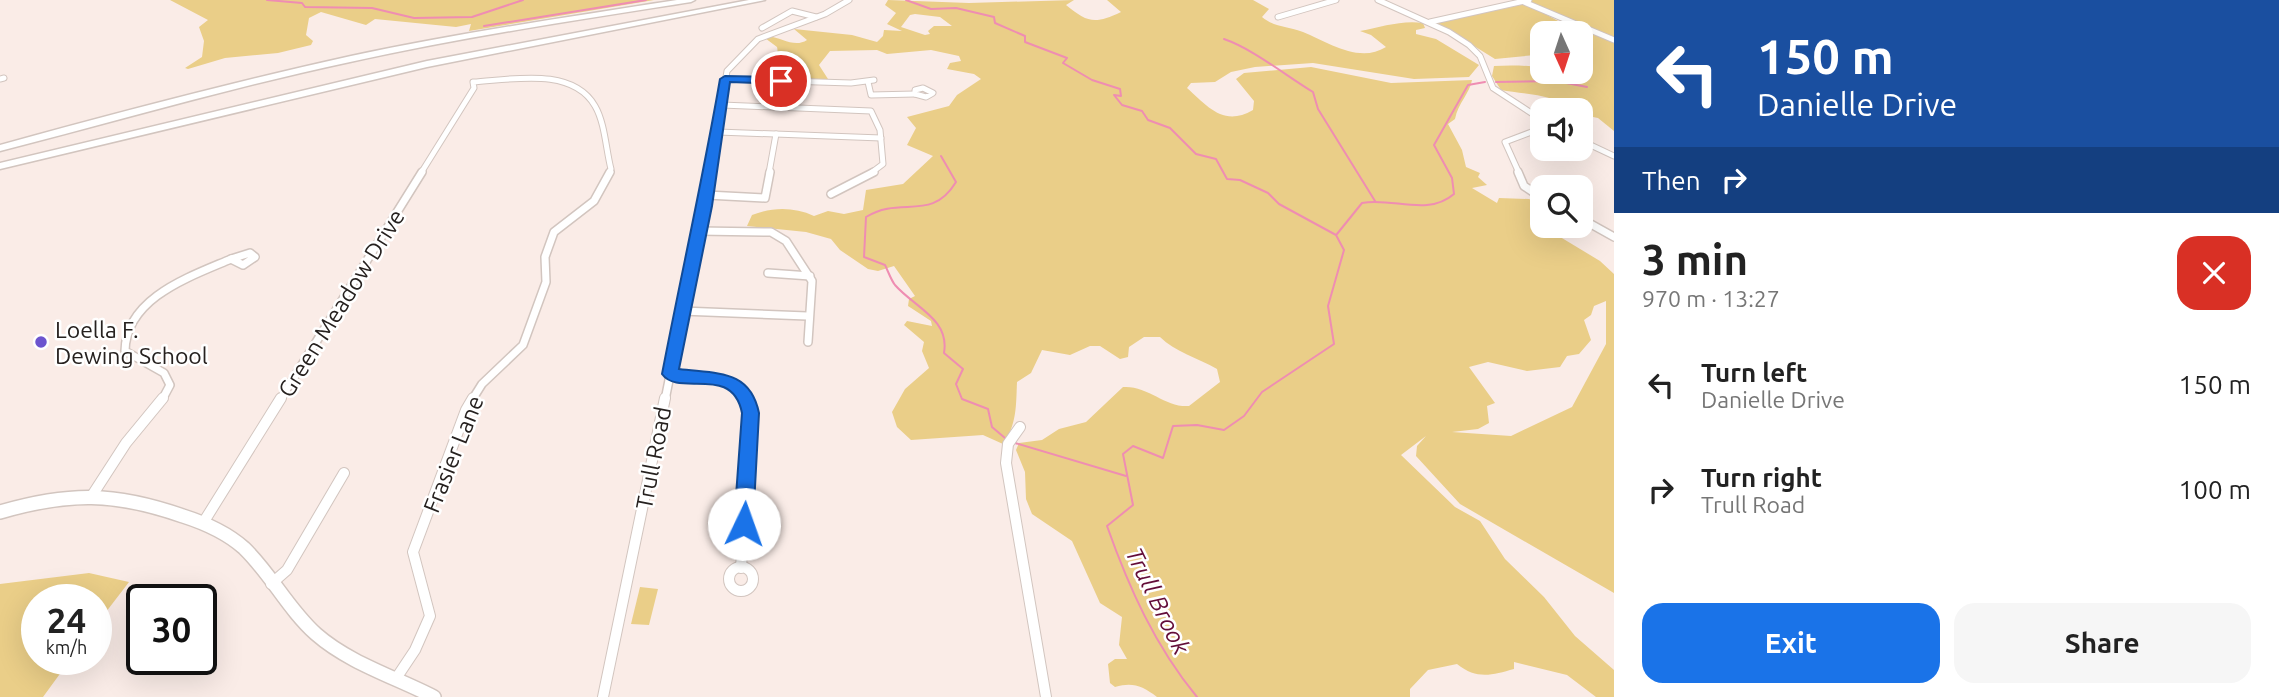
<!DOCTYPE html>
<html lang="en">
<head>
<meta charset="utf-8">
<style>
  body { margin:0; font-family:Ubuntu,sans-serif; background:#f6f6f6; color:#222; height:100vh; display:flex; flex-direction:column; font-size:26px; white-space:nowrap }
  * { box-sizing:border-box; margin:0 }
  p { font-size:23px; color:#767676 }
  .icon { flex:none; width:38px; height:38px; fill:none; stroke:currentColor; stroke-width:2; stroke-linecap:round; stroke-linejoin:round }
  .map { position:relative; flex:1; overflow:hidden }
  .sheet { display:flex; flex-direction:column; background:#fff; width:665px }
  .sheet>* { flex:none }
  .top-card { background:#1a4fa0; color:#fff; overflow:hidden }
  .needle { width:46px; rotate:177deg }
  .buttons { position:absolute; left:1530px; top:21px; display:grid; gap:14px }
  .buttons a { display:grid; place-items:center; width:63px; height:63px; border-radius:14px; background:#fff; box-shadow:0 7px 28px #0002; font-size:35px }
  .speed { position:absolute; left:21px; top:584px; display:flex; gap:14px; font-size:35px; font-weight:700; text-align:center }
  .speed>* { display:grid; place-content:center; width:91px; height:91px; border-radius:50%; background:#fff; box-shadow:0 7px 28px #0002; line-height:1 }
  .speed small { font-size:18px; font-weight:400 }
  .speed .limit { border:4px solid #111; border-radius:10px; background:#fff; color:#111 }
  .pin { position:absolute; display:grid; place-items:center; width:60px; height:60px; color:#fff; margin:-30px; border:4px solid #fff; border-radius:50%; box-shadow:0 2px 7px #0007 }
  .me { position:absolute; width:77px; margin:-38px; rotate:3deg; stroke-linejoin:round; filter:drop-shadow(0 0 5px #0008) }
  .turn { display:flex; align-items:center; gap:24px; height:147px; padding:0 28px; font-size:32px }
  .turn .icon { width:91px; height:91px; stroke-width:2.5 }
  .turn b { display:block; font-size:49px; line-height:60px }
  .then { display:flex; align-items:center; height:66px; padding:0 28px; background:#0003; gap:14px; font-size:26px }
  .round { display:grid; place-items:center; flex:none; width:74px; height:74px; border-radius:21px; background:#f6f6f6 }
  .head { display:flex; align-items:center; justify-content:space-between; height:119px; padding:0 28px }
  h1 { font-size:42px; font-weight:600; line-height:52px }
  .button { display:flex; gap:14px; margin-top:auto; padding:14px 28px }
  .button a { flex:1; height:80px; border-radius:21px; background:#1a73e8; color:#fff; font-size:28px; font-weight:600; line-height:80px; text-align:center }
  .button a+a { background:#f6f6f6; color:#222 }
  ul { padding:0; list-style:none }
  li { display:flex; align-items:center; gap:21px; height:105px; padding:0 28px }
  li div { flex:1 }
  li b { display:block; font-size:26px }
  li em { font-style:normal }
  main { display:flex; flex:1; min-height:0 }
  .map>svg:first-child { display:block }
  .green { fill:#eace88; fill-rule:evenodd }
  .lines { fill:none; stroke-linecap:round; stroke-linejoin:round }
  .stream { stroke:#ef8db2; stroke-width:2 }
  .minor-far2-casing { stroke:#d2c5bf; stroke-width:7 }
  .minor-far1-casing { stroke:#d2c5bf; stroke-width:10 }
  .minor-casing { stroke:#d2c5bf; stroke-width:12 }
  .major-casing { stroke:#d2c5bf; stroke-width:16 }
  .highway-casing { stroke:#d2c5bf; stroke-width:3 }
  .minor-far2 { stroke:#fff; stroke-width:5 }
  .minor-far1 { stroke:#fff; stroke-width:7 }
  .minor { stroke:#fff; stroke-width:10 }
  .major { stroke:#fff; stroke-width:13 }
  .highway { fill:#fff; fill-rule:evenodd }
  .route { fill:#1a73e8; stroke:#114b97; stroke-width:2 }
  .poi-dot { fill:#6c54ce; stroke:#fff; stroke-width:2.5 }
  .labels { text-anchor:middle; dominant-baseline:central; stroke-width:5; stroke-linejoin:round; paint-order:stroke }
  .street-label { font-size:23px; fill:#26211f; stroke:#fff }
  .poi-label { font-size:23px; fill:#26211f; stroke:#fff; text-anchor:start }
  .water-label { font-size:24px; font-style:italic; fill:#630c38; stroke:#fff }
</style>
</head>
<body>
<main>
<div class="map">
<svg width="1614" height="697" viewBox="0 0 1614 697">
  <rect width="100%" height="100%" fill="#faece7"/>
  <g class="green">
    <polygon points="170,0 654,0 469,31 471,24 456,27 375,19 366,25 321,12 309,18 306,35 313,41 311,45 278,53 225,58 188,69 185,68 202,57 204,41 199,27 208,20"/>
    <path d="M888,0L969,3L1074,0L1066,5C1087,22 1094,25 1121,12L1107,0H1253L1269,9L1262,17C1275,28 1288,26 1303,32C1328,42 1359,64 1386,47L1371,35L1360,31C1382,27 1401,20 1423,23L1425,28L1416,30V34L1436,39L1479,65L1469,77L1414,79L1313,63L1255,67L1231,72L1215,82L1191,83L1187,88C1208,107 1224,127 1253,110L1254,101L1236,79L1244,73L1311,67L1391,83L1472,80C1470,93 1458,103 1455,119L1448,124L1462,150L1466,167L1480,173L1478,177L1487,185L1472,188L1497,203L1499,198L1529,199L1542,204V226L1600,261L1614,274V593L1460,504L1416,456L1417,446L1426,436L1401,455L1455,507L1480,521L1505,559L1544,597L1575,636L1614,670V697H1596L1567,675L1514,662V669C1492,675 1477,680 1457,664L1428,670L1410,689V697H1157C1142,686 1133,682 1115,687L1110,683L1108,664L1115,659H1127L1119,645L1122,617L1100,603L1072,541L1032,514L1026,499L1025,472L1016,450L1019,443L1042,440L1059,429L1086,422L1123,387C1147,385 1166,408 1189,406L1220,382L1217,369C1198,358 1175,352 1160,337H1144L1129,347L1128,357L1120,359L1100,346H1090L1070,355L1042,350L1031,373L1017,382C1016,405 1017,425 1003,444L983,435L911,440L897,427L892,412L905,389L929,368L922,351L924,342L904,325L907,321L932,326L931,321L908,306L909,299L915,296L894,266L878,271L868,269L840,250L831,239L806,232L747,226L752,215C773,207 794,207 814,216L828,211L844,214L863,210L866,190L903,184L933,156L907,145L916,128L907,117L949,106L957,95L981,79L974,74L947,69L950,63L961,61L959,56L931,50L887,54L877,50L830,51L819,65L828,79C815,82 782,73 778,58C777,54 778,50 777,47L765,38L768,36C782,38 795,48 807,40L794,29L852,35L877,42L883,36L884,30L902,31L887,24L896,13L885,5ZM915,14L940,17L952,26H934L928,31L930,34L925,35L901,27L910,15ZM1606,301V344L1572,407L1511,436L1452,432L1478,429L1489,423L1487,406L1495,403L1469,367L1488,362L1527,371L1560,367L1567,356L1579,354L1591,340L1584,320L1591,315L1594,306Z"/>
    <path d="M1526,0H1614V39L1533,3L1527,4L1571,28L1614,41V131L1598,118L1588,116L1591,126L1580,124V110H1571C1557,94 1521,94 1501,90L1492,76L1494,66C1509,65 1527,65 1542,68V72H1580V33H1542V62L1535,55L1495,59L1437,23L1525,4Z"/>
    <polygon points="89,573 129,582 96,625 96,600 37,600 37,660 70,660 43,697 0,697 0,584"/>
    <polygon points="640,587 658,589 649,625 631,624"/>
  </g>
  <g class="lines">
    <g class="stream">
      <polyline points="267,0 302,3 305,7 372,8 414,18 472,17 523,0"/>
      <path d="M906,0L931,9L956,8L994,17L995,23L1025,36V42L1067,58L1063,63L1092,80L1120,89L1121,96L1114,95L1122,105L1142,111L1148,120L1170,128L1196,154L1216,159L1227,179L1240,180L1268,193L1279,204L1336,235L1344,250L1328,306L1334,344L1262,392L1244,416L1224,430L1197,425L1173,426L1163,458L1133,446L1123,454L1133,505L1107,526C1129,588 1155,646 1197,697"/>
      <polyline points="484,26 646,0"/>
      <path d="M1224,39C1253,49 1285,75 1313,92L1318,109L1375,201"/>
      <polyline points="1496,82 1556,81 1587,87"/>
      <path d="M941,156L956,182C931,223 901,195 866,217L864,257L885,265C888,271 891,280 895,285C914,307 950,319 944,353L963,369L956,384L962,399L988,409L992,427L1005,438"/>
      <path d="M1337,234L1362,203C1393,197 1427,217 1454,194L1452,178L1434,145L1468,85L1485,82"/>
      <polyline points="1015,443 1126,476"/>
    </g>
    <defs>
      <g id="minor-far2">
        <polyline points="1378,0 1449,32 1469,45 1480,56 1493,88 1542,120"/>
        <polyline points="1524,2 1614,40"/>
        <polyline points="1278,17 1336,0"/>
        <polyline points="1430,22 1529,0"/>
        <polyline points="762,28 792,11 816,17"/>
        <polyline points="0,79 4,78"/>
        <polyline points="725,79 851,83 874,80"/>
        <polyline points="868,82 871,95 915,94"/>
        <polygon points="923,88 933,93 926,97 915,94 915,90"/>
        <polyline points="722,105 871,111 880,130 883,164 871,173"/>
        <polyline points="718,132 881,138"/>
        <polyline points="1580,140 1614,156"/>
        <path d="M421,173L474,88L473,82C510,80 572,66 595,106C605,123 606,150 611,169L609,173"/>
        <polyline points="710,173 727,71 758,39 825,14 849,0"/>
        <polyline points="769,173 776,134"/>
        <polyline points="1519,173 1505,142 1542,128"/>
      </g>
      <g id="minor-far1">
        <polyline points="1518,172 1524,186 1542,198"/>
        <polyline points="831,194 874,172"/>
        <polyline points="707,195 765,198 770,172"/>
        <polyline points="1580,218 1614,237"/>
        <polyline points="698,231 771,232 786,241 812,281 808,342"/>
        <polygon points="250,253 255,257 243,265 231,259"/>
        <polyline points="768,273 810,276"/>
        <polyline points="682,311 807,316"/>
        <path d="M670,374C698,376 731,374 748,400"/>
        <path d="M162,400L170,385L164,373L125,351C126,298 189,277 231,259"/>
        <polyline points="280,400 422,172"/>
        <polyline points="472,400 482,384 523,345 546,282 545,257 554,232 594,201 610,172"/>
        <polyline points="665,400 711,172"/>
      </g>
      <g id="minor">
        <polyline points="1020,427 1008,444 1006,463 1046,697"/>
        <polyline points="93,494 126,443 163,398"/>
        <polyline points="203,523 281,398"/>
        <circle cx="741" cy="579" r="12"/>
        <polyline points="741,568 751,413 747,398"/>
        <polyline points="271,584 287,570 344,473"/>
        <polyline points="397,677 415,650 430,616 413,552 466,410 473,398"/>
        <polyline points="603,697 665,398"/>
      </g>
      <path id="major" d="M0,512C69,492 114,492 183,516C205,523 226,532 244,548C271,574 288,609 316,634C349,663 395,677 434,697"/>
      <g id="highway">
        <path d="M677,0H695L691,2C577,20 463,37 350,62C233,87 117,121 0,151V145C116,113 233,82 351,56C459,33 568,17 677,0Z"/>
        <polygon points="749,0 765,0 427,67 0,169 0,163 427,61"/>
      </g>
    </defs>
    <use href="#minor-far2" class="minor-far2-casing"/>
    <use href="#minor-far1" class="minor-far1-casing"/>
    <use href="#minor" class="minor-casing"/>
    <use href="#major" class="major-casing"/>
    <use href="#highway" class="highway-casing"/>
    <use href="#minor-far2" class="minor-far2"/>
    <use href="#minor-far1" class="minor-far1"/>
    <use href="#minor" class="minor"/>
    <use href="#major" class="major"/>
    <use href="#highway" class="highway"/>
  </g>
  <path class="route" d="M725,76L781,77L786,81L781,84L730,82L712,206L679,369C717,374 750,369 759,413L753,524L751,529H737L734,524L742,413C732,363 679,398 662,374C681,275 703,178 720,79Z"/>
  <circle class="poi-dot" cx="41" cy="342" r="7"/>
  <g class="labels">
    <g class="street-label">
      <text transform="translate(341 303) rotate(-58)">Green Meadow Drive</text>
      <text transform="translate(453 454) rotate(-68)">Frasier Lane</text>
      <text transform="translate(653 458) rotate(-79)">Trull Road</text>
    </g>
    <g class="poi-label">
      <text x="55" y="329">Loella F.<tspan x="55" dy="26">Dewing School</tspan></text>
    </g>
    <g class="water-label">
      <text transform="translate(1158 601) rotate(64)">Trull Brook</text>
    </g>
  </g>
</svg>
<div class="buttons">
<a><svg class="needle" viewBox="-14 -14 28 28"><path d="M0-13l5 13h-10z" fill="#e53935"/><path d="M0 13l5-13h-10z" fill="#767676"/></svg></a>
<a><svg class="icon" aria-label="sound" viewBox="0 0 24 24"><path d="M4 9h4l5-4v14l-5-4H4zM17 9q2 3 0 6"/></svg></a>
<a><svg class="icon" aria-label="search" viewBox="0 0 24 24"><circle cx="10" cy="10" r="6"/><path d="M15 15l6 6"/></svg></a>
</div>
<div class="speed"><div>24<small>km/h</small></div><div class="limit">30</div></div>
<div class="pin" style="left:781px;top:81px;background:#d93025"><svg class="icon" aria-label="arrive" viewBox="0 0 24 24"><path d="M6 21V4h12l-3 4 3 4H6"/></svg></div>
<svg class="me" style="left:744px;top:524px" viewBox="-20 -20 40 40"><circle r="19" fill="#fff"/><path d="M0-13L10 11 0 6-10 11z" fill="#1a73e8"/></svg>
</div>
<section class="sheet">
<div class="top-card">
<div class="turn"><svg class="icon" aria-label="left" viewBox="0 0 24 24"><path d="M17 20v-9H6M10 6l-5 5 5 5"/></svg><div><b>150 m</b>Danielle Drive</div></div>
<div class="then">Then<svg class="icon" aria-label="right" viewBox="0 0 24 24"><path d="M7 20v-9h11M14 6l5 5-5 5"/></svg></div>
</div>
<div class="head"><div><h1>3 min</h1><p>970 m · 13:27</p></div><a class="round" style="background:#d93025;color:#fff"><svg class="icon" aria-label="close" viewBox="0 0 24 24"><path d="M6 6l12 12M18 6L6 18"/></svg></a></div>
<ul>
<li><svg class="icon" aria-label="left" viewBox="0 0 24 24"><path d="M17 20v-9H6M10 6l-5 5 5 5"/></svg><div><b>Turn left</b><p>Danielle Drive</p></div><em>150 m</em></li>
<li><svg class="icon" aria-label="right" viewBox="0 0 24 24"><path d="M7 20v-9h11M14 6l5 5-5 5"/></svg><div><b>Turn right</b><p>Trull Road</p></div><em>100 m</em></li>
</ul>
<div class="button"><a>Exit</a><a>Share</a></div>
</section>
</main>
</body>
</html>
